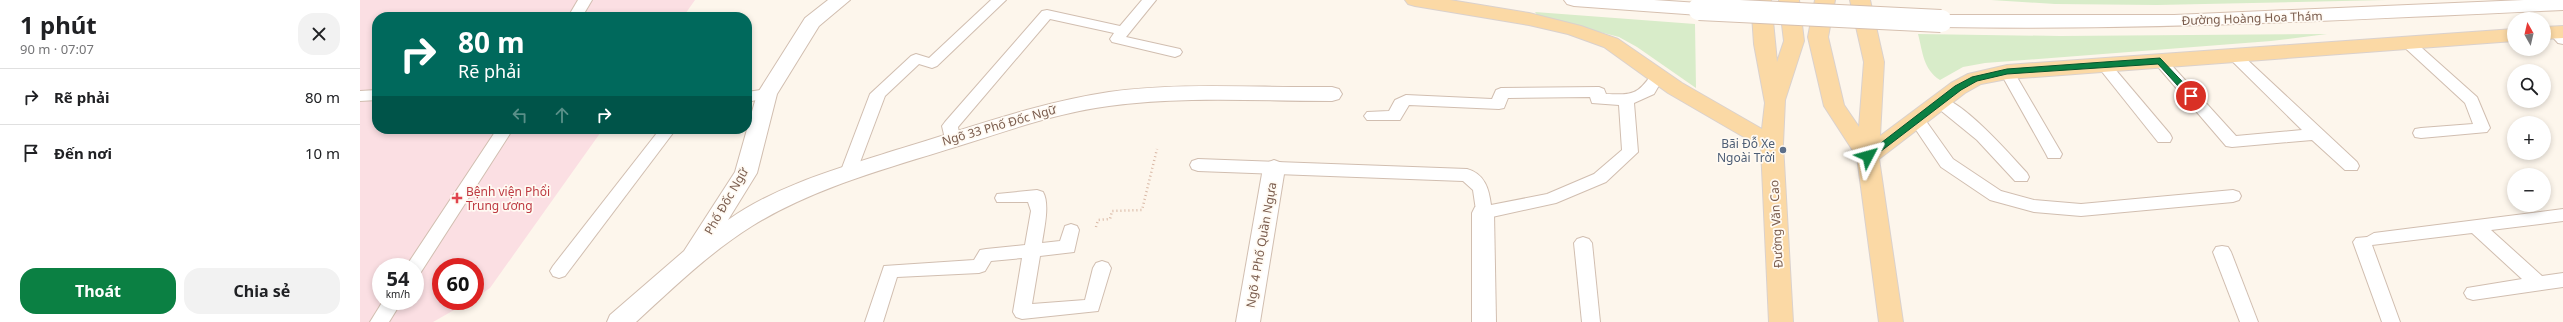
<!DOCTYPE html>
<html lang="vi">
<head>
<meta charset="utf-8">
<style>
  body { margin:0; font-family:"Noto Sans",sans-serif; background:#f2f2f2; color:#202124; height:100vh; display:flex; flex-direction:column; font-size:15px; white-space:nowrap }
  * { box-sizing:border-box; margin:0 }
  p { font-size:13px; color:#757577 }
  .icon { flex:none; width:22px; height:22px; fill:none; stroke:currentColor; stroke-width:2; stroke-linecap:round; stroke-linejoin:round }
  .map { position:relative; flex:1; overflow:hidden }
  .side { display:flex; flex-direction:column; background:#fff; width:360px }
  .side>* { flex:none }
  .hud { position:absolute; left:12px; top:12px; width:380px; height:122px; border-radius:16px; box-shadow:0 2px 6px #0003; background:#00695c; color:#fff; overflow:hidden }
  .needle { width:26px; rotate:352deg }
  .controls { position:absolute; left:2147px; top:12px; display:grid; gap:8px }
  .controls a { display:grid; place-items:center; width:44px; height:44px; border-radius:50%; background:#fff; box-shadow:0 2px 6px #0003; font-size:20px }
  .speed { position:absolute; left:12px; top:258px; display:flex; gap:8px; font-size:20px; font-weight:700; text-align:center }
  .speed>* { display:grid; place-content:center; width:52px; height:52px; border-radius:50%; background:#fff; box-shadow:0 2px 6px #0003; line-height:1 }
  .speed small { font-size:10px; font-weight:400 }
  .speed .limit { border:6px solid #d22; background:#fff; color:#111 }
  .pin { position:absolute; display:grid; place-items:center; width:34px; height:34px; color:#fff; margin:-17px; border:2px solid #fff; border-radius:50%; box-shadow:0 1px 4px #0007 }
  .me { position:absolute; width:44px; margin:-22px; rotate:51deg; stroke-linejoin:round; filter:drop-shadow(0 0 3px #0008) }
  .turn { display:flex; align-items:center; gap:14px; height:84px; padding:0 20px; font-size:18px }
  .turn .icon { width:52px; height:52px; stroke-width:2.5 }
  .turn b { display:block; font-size:28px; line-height:34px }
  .lanes { display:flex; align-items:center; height:38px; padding:0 20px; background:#0003; justify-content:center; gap:20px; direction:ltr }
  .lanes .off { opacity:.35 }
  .round { display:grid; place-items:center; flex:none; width:42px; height:42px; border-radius:16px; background:#f2f2f2 }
  .summary { display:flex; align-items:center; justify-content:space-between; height:68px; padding:0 20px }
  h1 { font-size:24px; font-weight:700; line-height:30px }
  .action { display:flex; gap:8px; margin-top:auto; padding:8px 20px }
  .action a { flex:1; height:46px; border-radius:16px; background:#0b8043; color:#fff; font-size:16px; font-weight:700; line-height:46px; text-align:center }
  .action a+a { background:#f2f2f2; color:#202124 }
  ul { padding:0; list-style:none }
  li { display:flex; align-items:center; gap:12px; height:56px; padding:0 20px; border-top:1px solid #e0e0e0 }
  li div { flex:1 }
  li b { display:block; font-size:15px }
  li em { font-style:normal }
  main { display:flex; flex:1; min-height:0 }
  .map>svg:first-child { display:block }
  .medical { fill:#fbdfe3; fill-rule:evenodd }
  .green { fill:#d8ecc9 }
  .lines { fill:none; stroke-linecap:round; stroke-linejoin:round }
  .lane-casing { stroke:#d1beb0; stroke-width:2 }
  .street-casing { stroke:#d1beb0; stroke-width:2 }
  .secondary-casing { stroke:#d6c0b0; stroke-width:2 }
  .primary-casing { stroke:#dad1cd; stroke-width:2 }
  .path { stroke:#d9b8a5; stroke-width:2.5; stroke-dasharray:1 3; stroke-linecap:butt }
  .lane { fill:#fff; fill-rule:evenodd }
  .street { fill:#fff; fill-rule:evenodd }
  .secondary { fill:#fff; fill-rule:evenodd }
  .primary { fill:#fbd9a5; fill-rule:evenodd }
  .secondary-bridge-casing { stroke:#d6c0b0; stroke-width:24; stroke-linecap:butt }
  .secondary-bridge { stroke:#fff; stroke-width:22 }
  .route { fill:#0b8043; stroke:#07532c }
  .service-dot { fill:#5c6f8a; stroke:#fffaf3; stroke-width:1.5 }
  .health-dot { fill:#e0444e; stroke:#fffaf3; stroke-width:1.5 }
  .labels { text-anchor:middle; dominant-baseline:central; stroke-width:3.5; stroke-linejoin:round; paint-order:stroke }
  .street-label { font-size:12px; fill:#7a5c4d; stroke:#fffaf3 }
  .service-label { font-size:12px; fill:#4e5e75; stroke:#fffaf3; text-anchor:end }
  .health-label { font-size:12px; fill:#be3a42; stroke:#fffaf3; text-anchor:start }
</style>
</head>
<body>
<main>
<section class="side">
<div class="summary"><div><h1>1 phút</h1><p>90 m · 07:07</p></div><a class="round"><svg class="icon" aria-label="close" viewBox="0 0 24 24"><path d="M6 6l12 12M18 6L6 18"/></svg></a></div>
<ul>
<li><svg class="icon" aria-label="right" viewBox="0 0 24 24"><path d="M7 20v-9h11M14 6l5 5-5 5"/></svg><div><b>Rẽ phải</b></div><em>80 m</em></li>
<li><svg class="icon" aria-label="arrive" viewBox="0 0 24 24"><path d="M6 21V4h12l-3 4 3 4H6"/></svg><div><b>Đến nơi</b></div><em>10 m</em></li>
</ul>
<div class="action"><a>Thoát</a><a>Chia sẻ</a></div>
</section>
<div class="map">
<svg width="2203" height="322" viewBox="0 0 2203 322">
  <rect width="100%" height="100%" fill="#fdf6ec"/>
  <path class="medical" d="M0,0H335L323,17H17V129H243L130,288L115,298V267H81V301H110L73,322H0ZM21,267H55V301H21Z"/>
  <g class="green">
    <polygon points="1631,0 2027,0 1797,5 1695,4"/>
    <polygon points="1175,12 1335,24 1336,88 1277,47 1259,37 1186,18 1178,16"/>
    <path d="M1558,34L1700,36L1967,34L1911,41L1625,63L1603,67L1580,80C1563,69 1563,53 1558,34Z"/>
  </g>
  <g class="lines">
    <defs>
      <g id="lane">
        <polygon points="218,0 232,0 222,17 208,17"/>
        <polygon points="631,0 646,0 577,66 572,68 559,64 525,96 496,173 494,177 482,177 480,173 510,94 551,56 556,54 569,58"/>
        <polygon points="782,0 796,0 766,37 820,49 822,52 820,55 815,57 752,42 750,39 754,33 690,19 598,127 600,139 598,143 586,143 582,126 585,122 682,11 687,10 760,26"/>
        <polygon points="2195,28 2203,32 2203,44 2198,43 2188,32"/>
        <polygon points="2048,38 2053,40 2117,97 2130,128 2127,132 2061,138 2055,137 2053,133 2055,129 2061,128 2113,124 2105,103 2043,46 2041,43 2043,40"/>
        <polygon points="1875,51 1880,53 1997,162 1999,166 1997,170 1985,170 1952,140 1872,147 1866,146 1793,61 1795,58 1805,58 1876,136 1942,130 1870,59 1868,56"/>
        <polygon points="1744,60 1749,62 1810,134 1812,138 1810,142 1798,142 1739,68 1737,65"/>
        <polygon points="1647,67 1654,72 1702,154 1700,158 1688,158 1686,154 1640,72"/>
        <path d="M1298,70L1305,75L1294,94L1274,103L1278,152L1246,182L1196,203L1123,219L1117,217L1113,190L1103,181L838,171L832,169L830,165L832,161L838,159L1107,169C1125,174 1129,189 1131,205L1187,194L1234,174L1262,150L1259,105L1232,103L1230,97L1148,98L1144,108L1139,109L1049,105L1040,120H1007L1004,116L1007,112L1029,111L1035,100L1046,95L1132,99L1136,90L1141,88L1239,87L1244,89L1246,94C1273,95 1278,95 1293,72Z"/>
        <polygon points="407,89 412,91 415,94 412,97 387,102 387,92"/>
        <polygon points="17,90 17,100 0,101 0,91"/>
        <path d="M1579,96C1605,103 1648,152 1667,173L1669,177L1667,181H1655L1617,140L1574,105L1571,101Z"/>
        <polygon points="1556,113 1561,114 1593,159 1641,191 1674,200 1721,204 1873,190 1879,192 1881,196 1879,200 1873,202 1721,216 1674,212 1630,200 1581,167 1548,118"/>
        <polygon points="137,129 153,129 61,272 55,274 55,267 46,267 49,262"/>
        <polygon points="300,129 316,129 205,276 199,278 193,276 190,271 193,266"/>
        <path d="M677,190L683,192C690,204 684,229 682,243L700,241L705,226L711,224L717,226L719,230L714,252L680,256L672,304L725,300L733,268L736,263L742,261L748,263L751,268L738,311L662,319L656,317L653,312L662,258L631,261L625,271L619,273L537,277L523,322H505L524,266L614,260L620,250L626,249L665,245L671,211L668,202H637L635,198L637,194Z"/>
        <polygon points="2203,209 2203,221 2131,230 2182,276 2203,273 2203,287 2113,300 2107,298 2104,293 2107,288 2162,279 2112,233 2012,245 2040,322 2022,322 1993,242 1996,238 2007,237 2014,233"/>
        <polygon points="1223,237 1229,239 1232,243 1240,322 1222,322 1214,243 1217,239"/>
        <polygon points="1862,246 1868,247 1871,252 1898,322 1880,322 1853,252 1856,247"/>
        <polygon points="23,301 42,301 29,322 10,322"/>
      </g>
      <g id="street">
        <path d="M468,0H490L459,26L417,94L397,173L368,220C417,185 480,168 536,150C606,129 676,103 749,92C819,82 900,88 972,87L979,89L982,94L979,99L972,101C898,101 822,96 749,106C695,113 644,132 592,148C525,169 453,188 392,226C349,253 313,288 276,322H247L250,315L324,251L375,172L397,94L445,18Z"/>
        <polygon points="914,160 922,163 925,168 900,322 876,322 903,168 906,163"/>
        <polygon points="1123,205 1131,207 1134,213 1136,322 1112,322 1112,213 1115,207"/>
      </g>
      <g id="secondary">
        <polygon points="1204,0 1294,0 1339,3 1346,5 1349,9 1346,13 1339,15 1214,6 1207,4"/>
        <path d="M2164,0H2203V10C1996,19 1789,31 1581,27L1574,25L1571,21L1574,17L1581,15H1814Z"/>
      </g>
      <g id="primary">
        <polygon points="1045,0 1090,0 1169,13 1221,26 1258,39 1322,83 1402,129 1405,103 1394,44 1391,0 1411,0 1417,62 1424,41 1419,0 1439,0 1444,41 1425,100 1423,144 1433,322 1409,322 1401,147 1308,93 1244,47 1208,34 1169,25 1055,6 1048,4"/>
        <polygon points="1455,0 1475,0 1468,37 1484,105 1499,127 1504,62 1490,0 1510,0 1524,62 1520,136 1591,83 1608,74 1647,65 2154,29 2154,41 1647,79 1621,84 1605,93 1519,159 1543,322 1519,322 1497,157 1464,106 1448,37"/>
        <polygon points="2203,26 2203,38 2184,39 2184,27"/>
      </g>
    </defs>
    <use href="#lane" class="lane-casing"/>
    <use href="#street" class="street-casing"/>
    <use href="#secondary" class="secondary-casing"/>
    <use href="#primary" class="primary-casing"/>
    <polyline class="path" points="736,227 738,220 750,219 752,211 782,210 797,149"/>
    <use href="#lane" class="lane"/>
    <use href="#street" class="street"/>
    <use href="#secondary" class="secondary"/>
    <use href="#primary" class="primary"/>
    <defs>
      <polyline id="secondary-bridge" points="1339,9 1581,21"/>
    </defs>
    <use href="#secondary-bridge" class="secondary-bridge-casing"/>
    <use href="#secondary-bridge" class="secondary-bridge"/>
  </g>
  <polygon class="route" points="1800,58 1834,94 1834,97 1828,97 1798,64 1647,74 1617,81 1601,90 1512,158 1504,156 1595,86 1612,77 1647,69"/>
  <circle class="service-dot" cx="1423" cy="150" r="4"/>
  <path class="health-dot" d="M95 192h4v4h4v4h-4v4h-4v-4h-4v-4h4z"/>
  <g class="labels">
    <g class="street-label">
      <text transform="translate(1892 18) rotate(-2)">Đường Hoàng Hoa Thám</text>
      <text transform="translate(639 125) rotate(-16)">Ngõ 33 Phố Đốc Ngữ</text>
      <text transform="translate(366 201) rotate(-60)">Phố Đốc Ngữ</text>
      <text transform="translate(1416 224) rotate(-93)">Đường Văn Cao</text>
      <text transform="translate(901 245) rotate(-80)">Ngõ 4 Phố Quần Ngựa</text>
    </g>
    <g class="service-label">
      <text x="1415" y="143">Bãi Đỗ Xe<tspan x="1415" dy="14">Ngoài Trời</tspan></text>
    </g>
    <g class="health-label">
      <text x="106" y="191">Bệnh viện Phổi<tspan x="106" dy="14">Trung ương</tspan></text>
    </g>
  </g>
</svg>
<div class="controls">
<a><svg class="needle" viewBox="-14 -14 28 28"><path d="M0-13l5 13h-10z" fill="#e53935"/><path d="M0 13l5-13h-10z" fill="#757577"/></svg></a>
<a><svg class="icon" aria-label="search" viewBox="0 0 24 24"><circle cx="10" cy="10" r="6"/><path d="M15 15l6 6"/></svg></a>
<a>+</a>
<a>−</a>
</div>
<div class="speed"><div>54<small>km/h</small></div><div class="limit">60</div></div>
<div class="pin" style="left:1831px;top:96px;background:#d93025"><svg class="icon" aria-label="arrive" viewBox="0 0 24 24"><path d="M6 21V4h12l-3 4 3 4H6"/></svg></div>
<svg class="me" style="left:1508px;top:156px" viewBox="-20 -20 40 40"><path d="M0-17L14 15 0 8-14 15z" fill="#0b8043" stroke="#fff" stroke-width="4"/></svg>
<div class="hud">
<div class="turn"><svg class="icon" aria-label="right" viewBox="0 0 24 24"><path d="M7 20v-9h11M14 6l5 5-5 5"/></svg><div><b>80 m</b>Rẽ phải</div></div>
<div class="lanes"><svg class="icon off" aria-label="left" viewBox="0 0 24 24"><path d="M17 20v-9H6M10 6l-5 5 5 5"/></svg><svg class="icon off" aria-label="ahead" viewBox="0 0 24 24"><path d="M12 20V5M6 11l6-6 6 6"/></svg><svg class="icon" aria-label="right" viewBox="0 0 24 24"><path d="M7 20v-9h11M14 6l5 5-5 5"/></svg></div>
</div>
</div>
</main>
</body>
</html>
